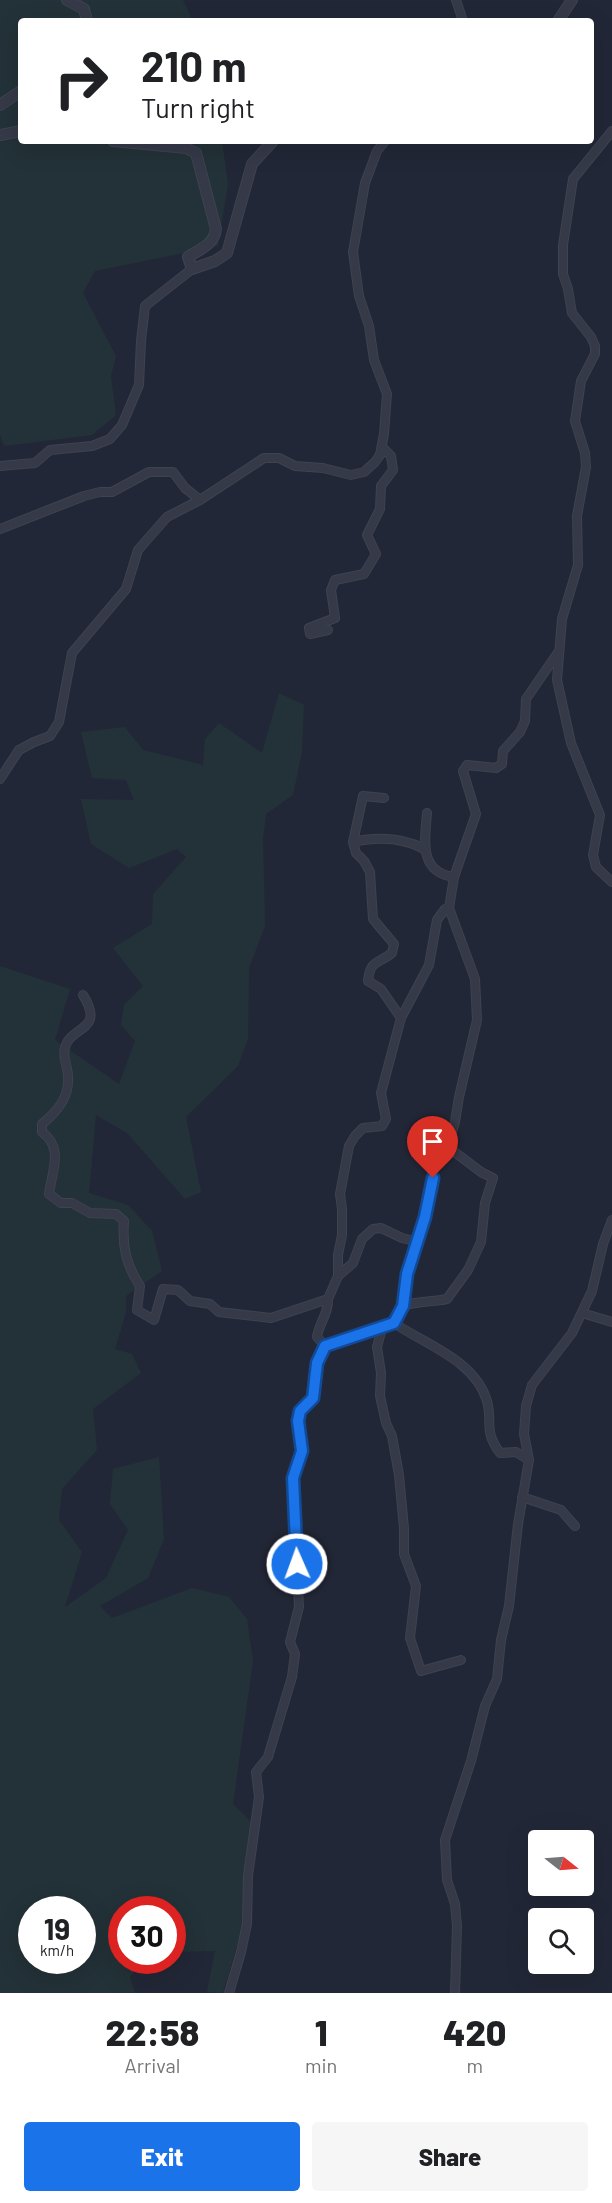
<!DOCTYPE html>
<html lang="en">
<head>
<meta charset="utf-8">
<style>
  body { margin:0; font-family:Barlow,sans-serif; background:#f6f6f6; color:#202124; height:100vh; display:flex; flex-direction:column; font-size:22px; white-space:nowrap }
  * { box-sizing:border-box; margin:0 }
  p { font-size:20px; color:#757577 }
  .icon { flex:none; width:33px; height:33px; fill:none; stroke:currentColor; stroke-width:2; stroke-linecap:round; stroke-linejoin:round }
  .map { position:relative; height:1993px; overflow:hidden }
  .panel { display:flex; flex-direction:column; background:#fff; flex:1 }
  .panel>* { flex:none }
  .top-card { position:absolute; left:18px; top:18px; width:576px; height:126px; border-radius:6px; box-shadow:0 6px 24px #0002; background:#fff; color:#202124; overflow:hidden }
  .needle { width:39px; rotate:107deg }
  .controls { position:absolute; left:528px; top:1830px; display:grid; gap:12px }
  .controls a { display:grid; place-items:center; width:66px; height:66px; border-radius:6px; background:#fff; box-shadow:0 6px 24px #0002; font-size:30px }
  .speed { position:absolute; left:18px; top:1896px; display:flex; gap:12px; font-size:30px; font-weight:700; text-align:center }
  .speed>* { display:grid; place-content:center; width:78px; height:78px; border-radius:50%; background:#fff; box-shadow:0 6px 24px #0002; line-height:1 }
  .speed small { font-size:15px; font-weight:400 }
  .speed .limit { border:9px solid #d22; background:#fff; color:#111 }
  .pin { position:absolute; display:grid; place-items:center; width:51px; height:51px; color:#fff; margin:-62px -26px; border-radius:50% 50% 50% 0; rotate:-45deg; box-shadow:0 0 6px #0007 }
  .pin .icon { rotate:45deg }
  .me { position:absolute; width:66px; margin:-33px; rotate:358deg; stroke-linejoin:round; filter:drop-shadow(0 0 4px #0008) }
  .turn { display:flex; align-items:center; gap:21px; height:126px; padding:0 24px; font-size:27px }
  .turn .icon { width:78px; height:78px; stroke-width:2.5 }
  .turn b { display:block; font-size:42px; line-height:51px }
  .eta { display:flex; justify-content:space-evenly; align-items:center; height:102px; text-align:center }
  .eta b { font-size:36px; font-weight:800; line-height:42px }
  .primary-button { display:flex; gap:12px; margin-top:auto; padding:12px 24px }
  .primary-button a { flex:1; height:69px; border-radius:6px; background:#1a73e8; color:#fff; font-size:24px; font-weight:800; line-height:69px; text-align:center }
  .primary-button a+a { background:#f6f6f6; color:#202124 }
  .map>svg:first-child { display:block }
  .green { fill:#233238; fill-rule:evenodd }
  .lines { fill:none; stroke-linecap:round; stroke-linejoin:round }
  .minor-casing { stroke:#3e4351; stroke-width:10 }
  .tertiary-casing { stroke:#3e4351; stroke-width:12 }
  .minor { stroke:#353948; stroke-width:8 }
  .tertiary { stroke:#353948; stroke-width:10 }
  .route-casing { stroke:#114b97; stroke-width:15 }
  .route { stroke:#1a73e8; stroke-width:10 }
</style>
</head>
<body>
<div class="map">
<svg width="612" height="1993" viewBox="0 0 612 1993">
  <rect width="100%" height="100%" fill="#222737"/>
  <g class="green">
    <polygon points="0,0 183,0 193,21 21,21 21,141 222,141 228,184 218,246 95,271 83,293 116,356 111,376 116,415 92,435 4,446 0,435"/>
    <path d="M279,693L304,705L302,752L293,795L266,814L263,838L265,926L249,968L248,1039L238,1066L186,1117L201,1192L185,1199L127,1133L96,1115L89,1193L128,1205L152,1231L162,1271L126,1296V1312L115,1349L132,1354L141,1373L93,1409L97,1450L62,1489L59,1520L82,1552L65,1607L106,1578L128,1530L110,1504L113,1469L159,1457L164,1539L148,1578L100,1606L112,1618L192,1588L229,1597L247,1619L253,1661L233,1804L251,1822L243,1926L223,1993L207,1992L215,1951L173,1952L172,1910H122V1960L142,1961L130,1977L135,1993H0V966L70,989L55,1040L119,1084L135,1041L121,1025L124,1005L143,986L113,948L152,924L153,894L186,857L177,849L129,868L91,844L81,799L134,800L126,780L92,778L81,732L125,727L143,750L203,765L205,739L219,723L262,753ZM32,1910H82V1960H32Z"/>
  </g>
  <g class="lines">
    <defs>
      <g id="minor">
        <polyline points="456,0 463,21"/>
        <polyline points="612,131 573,179 563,245 563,274 568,289 572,313 591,337 595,346 595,354 581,381 575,421 585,453 586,467 577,516 578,565 562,619 557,680 571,743 600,815 593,855 596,867 612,882"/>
        <polyline points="380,455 384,434 387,394 374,360 369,326 359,296 353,252 365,183 377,151 385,141"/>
        <polyline points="0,466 35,463 50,450 92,446 110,439 122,425 139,385 141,341 145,306 192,269"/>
        <polyline points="0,529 84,496 100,492 112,492 149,472 173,472 185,488 200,500"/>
        <polyline points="0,779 19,750 34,742 50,736 59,722 72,653 126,589 138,550 167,517 200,500 264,458 279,458 295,466 323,468 351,475 364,472 375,462 384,449 391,456 393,470 381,486 380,509 367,535 376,554 364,574 335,580 331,590 335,618 309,628 310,634 328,630"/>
        <path d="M384,798L363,796L353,842C377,837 402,837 424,849"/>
        <path d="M427,813C425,839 418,872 454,877"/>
        <path d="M353,842L356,853L364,861L370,872L373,919L394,944L392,953C378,964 370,960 368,981L381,989L401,1018"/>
        <path d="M83,995C106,1032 70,1025 65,1048C62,1057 68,1067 68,1076C70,1097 57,1112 42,1124V1132C64,1148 52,1171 49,1194L61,1203H72L90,1213L116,1214L124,1221C122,1246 126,1265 140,1286L137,1310L154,1320L163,1289L178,1290L190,1301L210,1304L219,1312L271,1318L328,1299L338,1276L353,1263L362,1239L373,1229L381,1228L402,1238L418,1242"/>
        <polyline points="338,1276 338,1255 342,1235 342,1209 340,1194 349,1146 355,1136 363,1128 382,1126 386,1119 381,1093 401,1018 429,965 437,920 445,909 449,908"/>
        <path d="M403,1306C417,1301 433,1302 447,1299L468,1270L481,1242L485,1203L493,1178L481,1172L440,1141"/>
        <polyline points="582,1313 612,1322"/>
        <path d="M394,1323C426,1345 475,1360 487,1401C493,1423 483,1430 500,1453L516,1452L529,1460"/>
        <polyline points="382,1328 377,1347 381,1373 380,1396 386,1423 392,1436 399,1475 404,1528 404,1554 416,1586 410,1638 421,1671 461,1660"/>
        <path d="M325,1346L317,1337C319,1323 329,1313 328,1299"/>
        <polyline points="522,1497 561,1510 575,1526"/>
        <polyline points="229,1993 241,1952 247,1924 248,1876 259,1797 256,1772 268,1757 292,1677 295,1654 290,1642 299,1607 293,1478 302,1451 298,1421 300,1411 313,1398 317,1363 325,1346 394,1323 403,1306 407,1274 432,1191 433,1147 452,1132 455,1122 459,1097 477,1020 475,979 449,908 454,877 476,814 463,771 467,765 496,768 502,764 503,751 520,732 525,721 526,699 559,651"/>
        <polyline points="455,1993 457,1926 455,1904 447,1880 445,1840 471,1761 485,1706 497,1679 501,1640 509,1606 518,1524 529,1460 524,1434 526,1406 532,1385 572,1333 592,1291 603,1244 612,1220"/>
      </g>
      <g id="tertiary">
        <polyline points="67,0 84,9 87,21"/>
        <polyline points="558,21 572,0"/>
        <polyline points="0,105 21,91"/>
        <polyline points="0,135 21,131"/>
        <path d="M113,141L186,148L196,153L216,229C214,245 200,249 188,257L192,269L215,261L227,253L252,164L273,141"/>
      </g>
    </defs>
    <use href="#minor" class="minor-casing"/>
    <use href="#tertiary" class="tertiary-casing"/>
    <use href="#minor" class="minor"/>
    <use href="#tertiary" class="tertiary"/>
  </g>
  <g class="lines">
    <defs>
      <polyline id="route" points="297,1564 293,1478 302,1451 298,1421 300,1411 313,1398 317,1363 325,1346 394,1323 403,1306 407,1274 425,1217 433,1178"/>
    </defs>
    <use href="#route" class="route-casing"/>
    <use href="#route" class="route"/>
  </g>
</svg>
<div class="controls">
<a><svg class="needle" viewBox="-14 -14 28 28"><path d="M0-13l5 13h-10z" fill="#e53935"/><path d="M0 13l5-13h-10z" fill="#757577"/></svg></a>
<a><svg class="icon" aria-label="search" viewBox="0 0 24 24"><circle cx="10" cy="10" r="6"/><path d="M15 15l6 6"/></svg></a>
</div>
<div class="speed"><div>19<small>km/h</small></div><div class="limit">30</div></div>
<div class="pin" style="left:433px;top:1178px;background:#d93025"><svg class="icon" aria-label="arrive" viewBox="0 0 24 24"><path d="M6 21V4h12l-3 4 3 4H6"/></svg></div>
<svg class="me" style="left:297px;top:1564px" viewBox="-20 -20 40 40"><circle r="17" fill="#1a73e8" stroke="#fff" stroke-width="3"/><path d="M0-11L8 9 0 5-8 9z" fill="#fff"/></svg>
<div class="top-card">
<div class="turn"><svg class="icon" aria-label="right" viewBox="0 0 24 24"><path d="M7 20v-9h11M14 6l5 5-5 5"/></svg><div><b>210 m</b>Turn right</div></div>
</div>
</div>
<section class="panel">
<div class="eta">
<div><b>22:58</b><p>Arrival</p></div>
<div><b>1</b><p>min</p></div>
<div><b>420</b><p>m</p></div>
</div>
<div class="primary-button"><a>Exit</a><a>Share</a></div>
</section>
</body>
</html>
